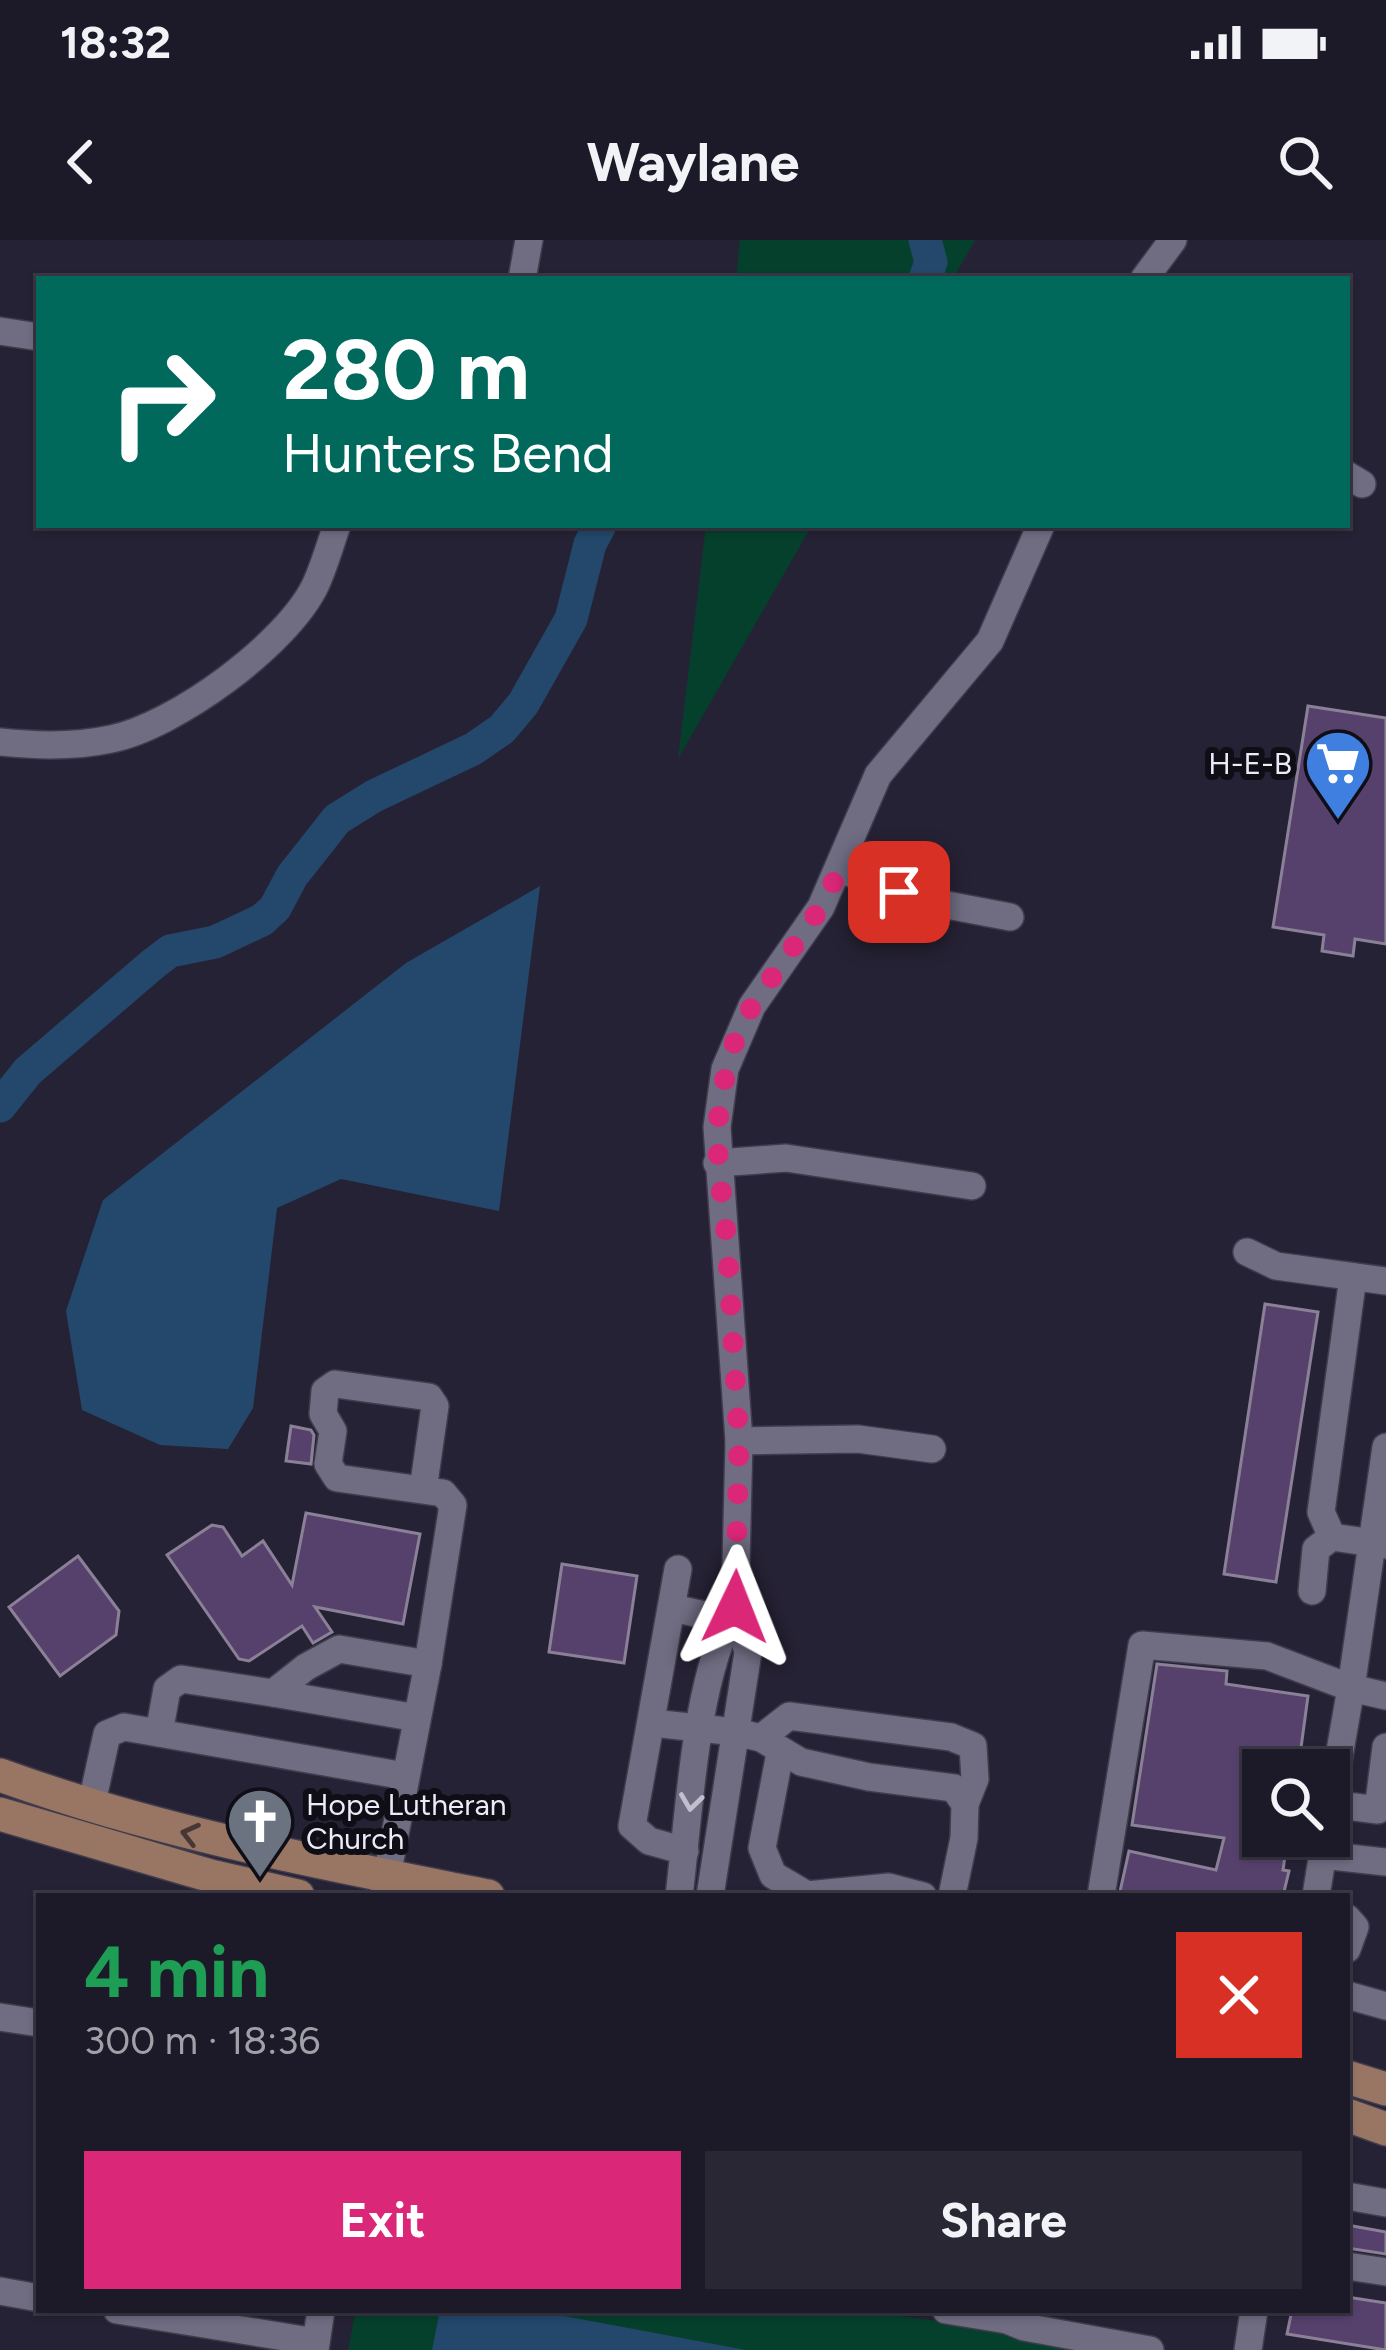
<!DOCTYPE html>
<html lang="en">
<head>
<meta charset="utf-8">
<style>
  body { margin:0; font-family:Figtree,sans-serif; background:#292734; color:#f1f3f6; height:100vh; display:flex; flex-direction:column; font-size:45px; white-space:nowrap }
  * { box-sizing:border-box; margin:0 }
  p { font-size:39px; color:#a0a1a8 }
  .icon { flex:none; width:66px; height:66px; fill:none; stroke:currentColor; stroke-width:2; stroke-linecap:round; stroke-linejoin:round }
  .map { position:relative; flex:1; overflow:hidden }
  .sheet { position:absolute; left:36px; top:1653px; width:1314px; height:420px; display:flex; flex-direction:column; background:#1c1a28; border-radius:0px; box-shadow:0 3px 9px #0004,0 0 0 3px #3a3845 }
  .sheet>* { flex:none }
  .hud { position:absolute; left:36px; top:36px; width:1314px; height:252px; border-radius:0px; box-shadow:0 3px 9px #0004,0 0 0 3px #3a3845; background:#00695c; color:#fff; overflow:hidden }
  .buttons { position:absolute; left:1242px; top:1509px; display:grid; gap:24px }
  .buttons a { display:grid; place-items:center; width:108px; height:108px; border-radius:0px; background:#1c1a28; box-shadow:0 3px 9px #0004,0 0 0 3px #3a3845; font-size:60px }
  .pin { position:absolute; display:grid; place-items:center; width:102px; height:102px; color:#fff; margin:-51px; border-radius:24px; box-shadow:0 6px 18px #0006 }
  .me { position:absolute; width:132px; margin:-66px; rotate:2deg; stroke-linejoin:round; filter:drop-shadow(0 0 9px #0008) }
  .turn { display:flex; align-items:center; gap:42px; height:252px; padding:0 48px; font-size:54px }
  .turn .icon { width:156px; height:156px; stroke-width:2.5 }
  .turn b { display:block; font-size:84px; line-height:102px }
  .round { display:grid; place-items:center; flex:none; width:126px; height:126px; border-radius:0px; background:#292734 }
  .summary { display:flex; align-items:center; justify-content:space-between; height:204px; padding:0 48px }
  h1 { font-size:72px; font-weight:700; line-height:90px; color:#1e9e55 }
  .action { display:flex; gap:24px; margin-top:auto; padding:24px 48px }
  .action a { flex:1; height:138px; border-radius:0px; background:#db2777; color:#fff; font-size:48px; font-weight:700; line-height:138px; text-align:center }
  .action a+a { background:#292734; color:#f1f3f6 }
  .status { display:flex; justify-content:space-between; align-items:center; height:84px; padding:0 60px; background:#1c1a28; direction:ltr }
  .status svg { height:33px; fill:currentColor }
  header { display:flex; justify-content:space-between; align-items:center; height:156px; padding:0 48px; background:#1c1a28; font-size:54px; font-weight:700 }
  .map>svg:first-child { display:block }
  .green { fill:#05402c }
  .water { fill:#23486b }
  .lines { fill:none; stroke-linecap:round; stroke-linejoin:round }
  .river { stroke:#23486b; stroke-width:33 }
  .building { fill:#56416c; stroke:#8b8197; stroke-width:3 }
  .minor-casing { stroke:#403c4c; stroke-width:30 }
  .major-casing { stroke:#403c4c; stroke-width:36 }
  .minor { stroke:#706c82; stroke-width:27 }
  .major { stroke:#997664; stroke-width:33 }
  .oneway { stroke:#c1bece }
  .oneway2 { stroke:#463735 }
  .route { stroke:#db2777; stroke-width:21; stroke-dasharray:0 37.8 }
  .labels { text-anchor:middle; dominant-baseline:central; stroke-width:12; stroke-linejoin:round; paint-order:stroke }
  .poi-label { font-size:30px; fill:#eceaf7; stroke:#0f0d15; text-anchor:end }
</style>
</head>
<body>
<div class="status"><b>18:32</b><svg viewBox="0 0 49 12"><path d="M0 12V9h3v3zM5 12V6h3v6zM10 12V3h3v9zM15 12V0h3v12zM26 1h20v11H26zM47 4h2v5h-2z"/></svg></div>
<header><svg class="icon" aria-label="back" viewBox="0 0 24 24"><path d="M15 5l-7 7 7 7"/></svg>Waylane<svg class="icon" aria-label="search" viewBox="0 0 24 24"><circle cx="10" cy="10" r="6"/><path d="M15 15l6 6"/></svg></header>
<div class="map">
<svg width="1386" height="2110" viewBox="0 0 1386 2110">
  <rect width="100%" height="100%" fill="#262235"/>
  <g class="green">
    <polygon points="740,0 975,0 953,39 736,39"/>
    <polygon points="706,285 812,285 678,519"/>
    <polygon points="356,2070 852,2070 969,2085 1094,2110 348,2110"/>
  </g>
  <g class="water">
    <polygon points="540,646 499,971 341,939 277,968 253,1168 228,1209 160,1205 82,1170 66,1071 103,960 406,723"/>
    <polygon points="440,2070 532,2070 746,2110 432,2110"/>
  </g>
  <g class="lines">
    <g class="river">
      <polyline points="925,0 931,22 925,39"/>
      <polyline points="0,866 28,831 153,724 170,711 215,702 262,680 275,668 292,636 337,579 374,556 473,509 502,489 523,464 571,379 590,304 600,285"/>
    </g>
  </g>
  <g class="building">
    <polygon points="1308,466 1386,478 1386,704 1355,699 1353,716 1322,711 1324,695 1273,687"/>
    <polygon points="1265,1064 1318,1072 1276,1342 1224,1334"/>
    <polygon points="291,1186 311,1190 314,1195 311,1224 286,1221"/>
    <polygon points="306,1273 420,1294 403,1384 315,1367 332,1392 313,1403 302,1386 249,1421 239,1419 167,1315 212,1285 223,1287 242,1316 263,1301 292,1345"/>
    <polygon points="78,1316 119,1371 116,1395 60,1436 9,1367"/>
    <polygon points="562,1324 637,1336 624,1423 549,1412"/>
    <polygon points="1157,1424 1227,1431 1226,1444 1308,1456 1298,1530 1263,1530 1263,1596 1288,1596 1283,1630 1289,1631 1283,1656 1119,1656 1129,1611 1216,1630 1224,1598 1132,1585"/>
    <polygon points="1347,1985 1386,1992 1386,2014 1347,2008"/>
    <polygon points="1347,2057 1386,2063 1386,2110 1287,2094 1292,2070 1347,2070"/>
  </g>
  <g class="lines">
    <defs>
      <g id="minor">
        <polyline points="522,39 529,0"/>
        <polyline points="1144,39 1173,0"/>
        <polyline points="0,91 39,97"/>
        <polyline points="1347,235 1362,244"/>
        <path d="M0,502C37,506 74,507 111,499C175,486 286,405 315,346C324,327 330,305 337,285"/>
        <polyline points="840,629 926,661 1010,677"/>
        <polyline points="717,923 786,918 972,946"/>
        <polyline points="1247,1012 1276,1026 1386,1041"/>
        <polyline points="1353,1037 1321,1272 1332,1297 1386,1305"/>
        <polyline points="739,1201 858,1199 932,1209"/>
        <polyline points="1386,1207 1351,1448 1386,1456"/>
        <polyline points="678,1329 632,1586 649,1601 685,1611"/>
        <polyline points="1312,1351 1316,1309 1332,1297"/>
        <polyline points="672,1368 728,1380"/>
        <polyline points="273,1453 417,1478"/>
        <polyline points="652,1483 736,1492 761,1498 801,1522 869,1537 954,1548 965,1564 964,1598 952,1656"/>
        <polyline points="159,1493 167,1449 181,1439 273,1453 306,1427 339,1409 428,1424"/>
        <polyline points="761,1498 789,1476 951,1497 973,1506 975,1539 965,1564"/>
        <polyline points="780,1513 762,1608 773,1635 807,1655 889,1647 923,1656"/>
        <polyline points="1331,1564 1378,1570 1386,1507"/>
        <polyline points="91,1567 107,1494 124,1487 405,1536"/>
        <polyline points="1322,1615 1386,1622"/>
        <polyline points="383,1656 428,1424 453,1265 443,1253 337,1238 328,1224 333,1191 323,1174 325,1151 335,1144 429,1157 435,1166 423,1250"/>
        <path d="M679,1656C690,1568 694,1444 735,1367"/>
        <polyline points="710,1656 748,1412 735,1367 739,1201 717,887 725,829 752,766 821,667 878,535 990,401 1041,285"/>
        <polyline points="1101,1656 1142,1405 1267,1416 1351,1448 1329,1574"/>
        <polyline points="1316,1656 1325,1600"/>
        <polyline points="1347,1678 1355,1687 1347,1709"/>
        <polyline points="1347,1755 1386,1766"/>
        <polyline points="0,1777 39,1783"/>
        <polyline points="1347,1956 1386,1963"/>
        <polyline points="1347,2026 1386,2032"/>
        <polyline points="0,2051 39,2058"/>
        <polyline points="117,2070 316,2102"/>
        <polyline points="946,2070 1007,2080"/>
        <polyline points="1008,2070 1007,2080 1024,2087 1150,2110"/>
        <polyline points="315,2110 321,2070"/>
        <polyline points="1248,2110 1254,2070"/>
      </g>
      <g id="major">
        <path d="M0,1535C159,1593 323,1623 488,1656"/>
        <polyline points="0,1574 211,1636 298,1656"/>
        <polyline points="1347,1837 1386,1849"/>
        <polyline points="1347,1875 1386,1889"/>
      </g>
    </defs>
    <use href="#minor" class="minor-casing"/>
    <use href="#major" class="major-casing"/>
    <use href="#minor" class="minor"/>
    <use href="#major" class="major"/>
  </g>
  <defs><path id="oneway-chevron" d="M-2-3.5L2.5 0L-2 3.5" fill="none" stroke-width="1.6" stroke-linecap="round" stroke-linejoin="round" transform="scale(3)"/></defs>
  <use class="oneway" href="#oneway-chevron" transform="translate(691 1562) rotate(98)"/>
  <use class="oneway2" href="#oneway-chevron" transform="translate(190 1594) rotate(-166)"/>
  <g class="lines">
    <polyline class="route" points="735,1367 739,1202 727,1000 718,923 719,861 735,800 752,766 821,667 840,629 899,652"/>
  </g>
  <defs>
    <symbol id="supermarket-pin" viewBox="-11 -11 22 30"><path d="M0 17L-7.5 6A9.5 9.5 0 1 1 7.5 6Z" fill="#3f7fe0" stroke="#0f0d15"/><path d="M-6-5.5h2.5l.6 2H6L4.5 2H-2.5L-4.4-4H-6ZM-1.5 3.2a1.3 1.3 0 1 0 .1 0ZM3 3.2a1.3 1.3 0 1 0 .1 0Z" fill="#fff"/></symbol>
    <symbol id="church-pin" viewBox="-11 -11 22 30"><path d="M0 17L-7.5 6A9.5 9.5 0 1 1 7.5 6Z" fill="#6b7280" stroke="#0f0d15"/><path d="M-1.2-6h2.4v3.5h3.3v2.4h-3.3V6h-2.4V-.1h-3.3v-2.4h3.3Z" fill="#fff"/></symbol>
  </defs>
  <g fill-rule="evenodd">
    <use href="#supermarket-pin" x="1300" y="485" width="76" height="104"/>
    <use href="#church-pin" x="222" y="1543" width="76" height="104"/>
  </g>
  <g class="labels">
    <g class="poi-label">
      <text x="1292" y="523">H-E-B</text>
      <text x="306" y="1564" text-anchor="start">Hope Lutheran<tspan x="306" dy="34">Church</tspan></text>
    </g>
  </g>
</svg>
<div class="buttons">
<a><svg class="icon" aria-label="search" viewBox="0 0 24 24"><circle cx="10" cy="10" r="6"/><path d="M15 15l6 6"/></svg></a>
</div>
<div class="pin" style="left:899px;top:652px;background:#d93025"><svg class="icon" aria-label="arrive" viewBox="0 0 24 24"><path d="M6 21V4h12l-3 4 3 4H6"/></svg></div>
<svg class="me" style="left:735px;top:1367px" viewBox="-20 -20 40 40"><path d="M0-17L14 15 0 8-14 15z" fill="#db2777" stroke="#fff" stroke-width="4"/></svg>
<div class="hud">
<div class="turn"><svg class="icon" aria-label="right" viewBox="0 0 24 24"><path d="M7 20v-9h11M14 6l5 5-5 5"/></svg><div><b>280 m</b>Hunters Bend</div></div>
</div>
<section class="sheet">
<div class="summary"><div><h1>4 min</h1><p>300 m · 18:36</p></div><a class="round" style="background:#d93025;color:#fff"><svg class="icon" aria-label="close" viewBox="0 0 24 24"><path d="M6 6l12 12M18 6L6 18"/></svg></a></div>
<div class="action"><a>Exit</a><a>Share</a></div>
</section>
</div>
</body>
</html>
